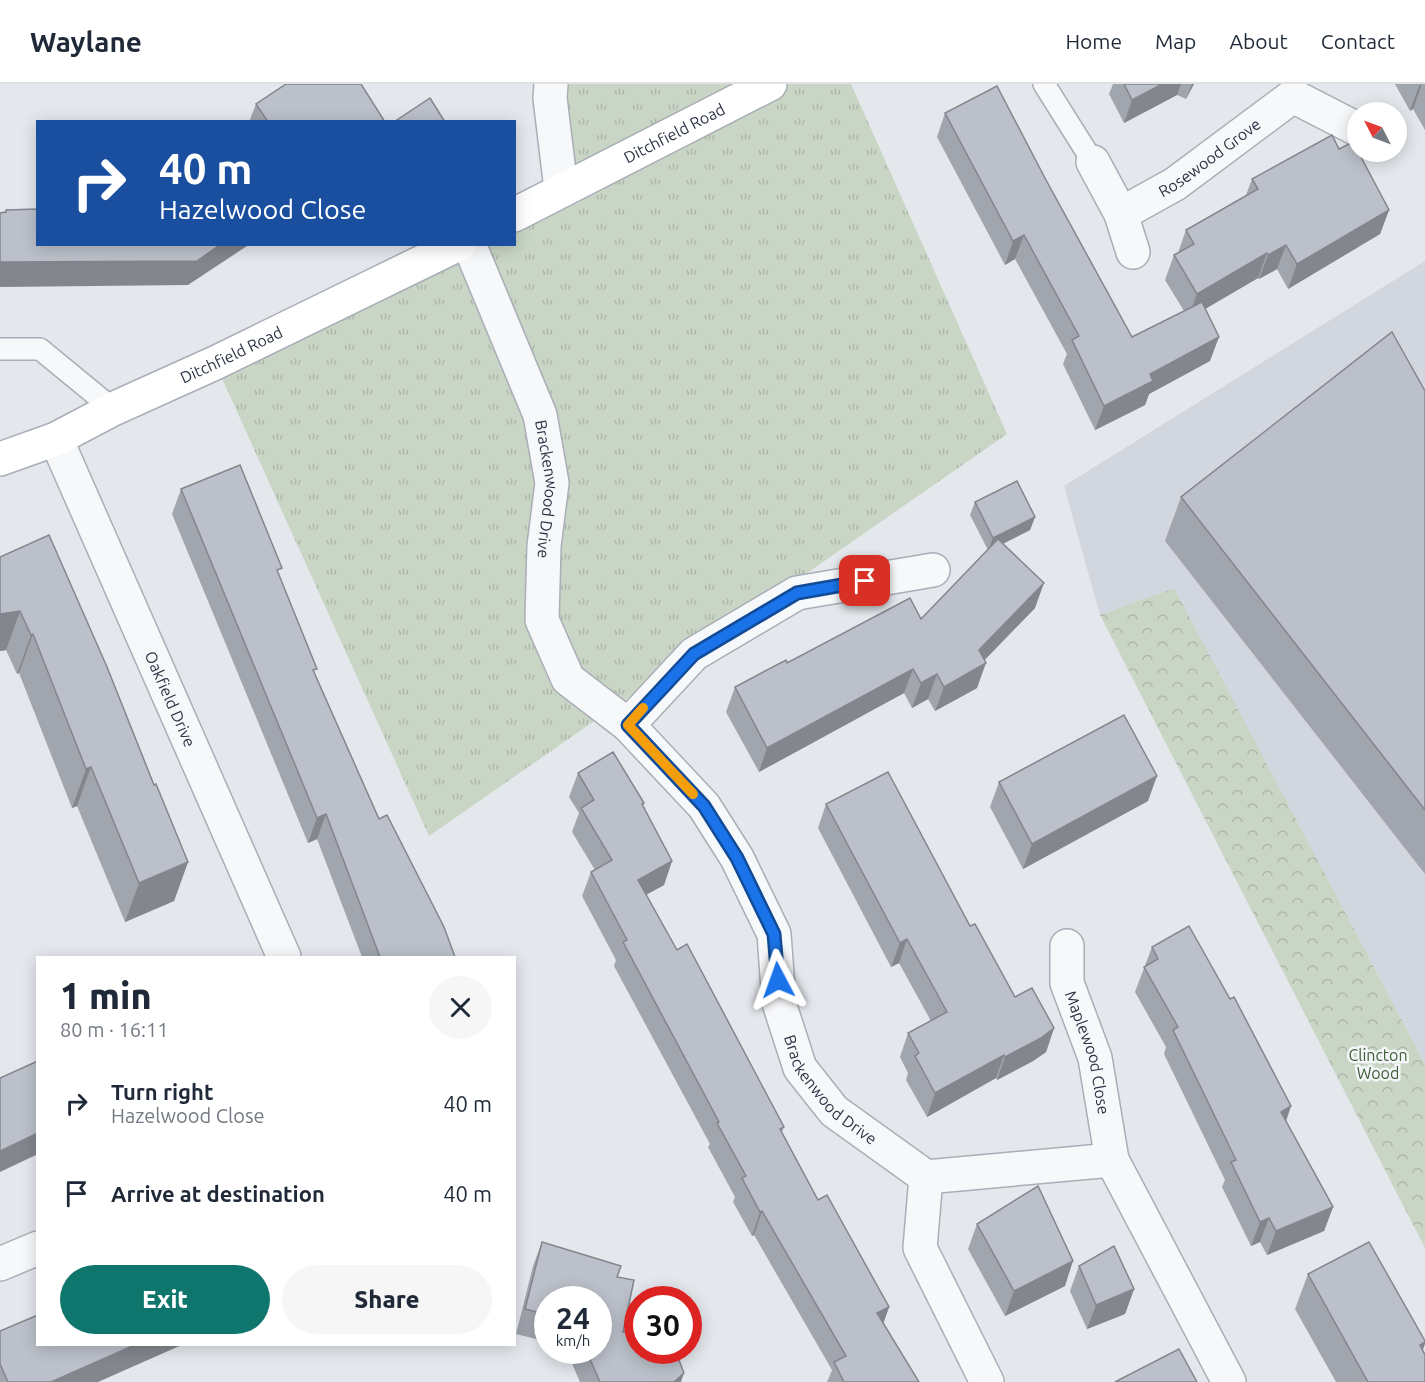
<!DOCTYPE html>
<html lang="en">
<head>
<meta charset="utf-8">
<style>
  body { margin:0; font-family:Ubuntu,sans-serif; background:#f6f6f7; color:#1f2937; height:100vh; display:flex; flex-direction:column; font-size:22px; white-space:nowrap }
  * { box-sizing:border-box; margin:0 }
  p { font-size:20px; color:#747a83 }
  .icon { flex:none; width:33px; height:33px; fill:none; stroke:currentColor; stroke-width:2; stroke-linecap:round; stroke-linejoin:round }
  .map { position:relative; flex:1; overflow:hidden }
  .drawer { position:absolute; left:36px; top:872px; width:480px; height:390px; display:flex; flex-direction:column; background:#fff; border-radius:0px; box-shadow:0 3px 15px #0003 }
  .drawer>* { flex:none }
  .top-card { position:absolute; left:36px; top:36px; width:480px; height:126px; border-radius:0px; box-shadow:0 3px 15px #0003; background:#1a4fa0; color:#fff; overflow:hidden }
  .needle { width:39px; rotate:312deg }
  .tools { position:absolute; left:1347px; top:18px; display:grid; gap:12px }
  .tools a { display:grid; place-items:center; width:60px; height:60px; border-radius:50%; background:#fff; box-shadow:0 3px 15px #0003; font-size:30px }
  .speed { position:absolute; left:534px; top:1202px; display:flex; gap:12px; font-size:30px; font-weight:700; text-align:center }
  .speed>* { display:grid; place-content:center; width:78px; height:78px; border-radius:50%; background:#fff; box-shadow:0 3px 15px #0003; line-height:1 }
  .speed small { font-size:15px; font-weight:400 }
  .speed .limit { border:9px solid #d22; background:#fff; color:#111 }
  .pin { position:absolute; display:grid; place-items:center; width:51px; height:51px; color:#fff; margin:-26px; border-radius:12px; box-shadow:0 3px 9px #0006 }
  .me { position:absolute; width:66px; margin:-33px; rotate:356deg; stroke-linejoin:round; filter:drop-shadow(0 0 4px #0008) }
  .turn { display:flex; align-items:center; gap:21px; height:126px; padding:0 24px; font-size:27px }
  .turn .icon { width:78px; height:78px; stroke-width:2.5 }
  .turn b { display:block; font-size:42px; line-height:51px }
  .round { display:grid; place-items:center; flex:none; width:63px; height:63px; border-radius:32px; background:#f6f6f7 }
  .head { display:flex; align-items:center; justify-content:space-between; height:102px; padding:0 24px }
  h1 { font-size:36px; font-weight:800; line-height:45px }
  .cta { display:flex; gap:12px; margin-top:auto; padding:12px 24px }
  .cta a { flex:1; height:69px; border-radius:36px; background:#0f766e; color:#fff; font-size:24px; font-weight:800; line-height:69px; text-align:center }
  .cta a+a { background:#f6f6f7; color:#1f2937 }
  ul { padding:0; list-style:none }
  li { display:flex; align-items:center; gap:18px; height:90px; padding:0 24px }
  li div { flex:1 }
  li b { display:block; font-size:22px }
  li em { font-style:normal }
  header { display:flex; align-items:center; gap:36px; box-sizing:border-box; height:84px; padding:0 30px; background:#fff; border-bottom:2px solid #e0e1e3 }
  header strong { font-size:28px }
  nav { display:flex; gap:33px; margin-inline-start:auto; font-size:21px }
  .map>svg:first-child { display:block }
  .built { fill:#d2d6de }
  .grass { fill:url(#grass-tufts) }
  .forest { fill:url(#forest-crowns) }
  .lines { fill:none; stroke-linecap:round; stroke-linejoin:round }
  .lane-casing { stroke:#a9aeb7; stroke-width:24 }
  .street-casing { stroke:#a9aeb7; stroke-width:36 }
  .secondary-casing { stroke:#a9aeb7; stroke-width:36 }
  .lane { stroke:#f7f8fa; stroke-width:21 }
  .street { stroke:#f7f8fa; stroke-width:33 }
  .secondary { stroke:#fff; stroke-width:33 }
  .wall { fill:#a1a5ae }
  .shaded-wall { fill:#83868d }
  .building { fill:#bbc0ca; stroke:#83868d; stroke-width:1.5 }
  .route-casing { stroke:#114b97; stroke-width:15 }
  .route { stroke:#1a73e8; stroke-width:10 }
  .slow { stroke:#f59e0b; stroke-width:10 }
  .labels { text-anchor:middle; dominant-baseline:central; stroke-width:5; stroke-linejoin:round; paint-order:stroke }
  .street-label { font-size:16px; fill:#2b3445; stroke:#f4f6f9 }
  .park-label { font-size:16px; fill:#3f6138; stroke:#f4f6f9 }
</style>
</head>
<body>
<header>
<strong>Waylane</strong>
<nav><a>Home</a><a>Map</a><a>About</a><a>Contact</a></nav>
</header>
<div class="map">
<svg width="1425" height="1298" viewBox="0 0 1425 1298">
  <defs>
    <pattern id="grass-tufts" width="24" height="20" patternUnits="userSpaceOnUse" patternTransform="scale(1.5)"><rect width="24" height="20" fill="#c9d6c5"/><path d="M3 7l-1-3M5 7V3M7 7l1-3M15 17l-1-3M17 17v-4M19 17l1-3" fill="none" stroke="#adb8ab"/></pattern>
    <pattern id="forest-crowns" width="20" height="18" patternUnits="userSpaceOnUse" patternTransform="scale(1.5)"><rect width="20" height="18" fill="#c9d6c5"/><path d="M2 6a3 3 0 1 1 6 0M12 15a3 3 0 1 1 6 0" fill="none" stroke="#adb8ab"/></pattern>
  </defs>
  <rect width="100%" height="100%" fill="#e4e7ec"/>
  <polygon class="built" points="1425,177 1425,980 1174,505 1100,531 1064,402"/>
  <polygon class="grass" points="551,0 851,0 1007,350 429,752 215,279 451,161 514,160 515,128 561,105"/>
  <polygon class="forest" points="1174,504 1425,980 1425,1164 1100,531"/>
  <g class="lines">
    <defs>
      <g id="lane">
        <polyline points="1044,0 1093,78"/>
        <polyline points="0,265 40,265 113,325"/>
      </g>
      <g id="street">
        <polyline points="551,0 550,14 561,105"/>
        <polyline points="1093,78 1121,130 1133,168"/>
        <path id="s1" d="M1121,130L1175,100L1293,12L1357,45"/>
        <path id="s2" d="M469,160L540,331L552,399L544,462L542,536L568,595L628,641L704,722L737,774L774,850L779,919L800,984L834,1027L926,1093L1112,1076L1229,1298"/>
        <path id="s3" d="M56,355L284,873"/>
        <polyline points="628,641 694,570 797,509 933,486"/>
        <path id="s4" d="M1067,862V899L1095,974L1112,1076"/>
        <polyline points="926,1093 920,1164 987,1298"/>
        <polyline points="0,1180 38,1164"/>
      </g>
      <g id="secondary">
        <path id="s5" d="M514,131L770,0"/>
        <path id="s6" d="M0,375L56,355L113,325L215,279L459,160"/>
      </g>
    </defs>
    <use href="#lane" class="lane-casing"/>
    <use href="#street" class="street-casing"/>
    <use href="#secondary" class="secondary-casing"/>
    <use href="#lane" class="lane"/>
    <use href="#street" class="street"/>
    <use href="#secondary" class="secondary"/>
  </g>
  <g class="wall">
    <polygon points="1113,0 1194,0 1186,15 1177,11 1124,39 1109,10"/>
    <polygon points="1395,0 1425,0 1425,46 1413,25 1410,27"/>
    <polygon points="256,20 385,38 249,38"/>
    <polygon points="945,29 1046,96 1132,253 1184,227 1165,196 1174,171 1178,169 1186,146 1246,111 1252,95 1339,65 1389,126 1380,150 1288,205 1277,185 1259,195 1258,194 1205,225 1210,277 1149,310 1145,321 1095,346 1063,280 1067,270 1015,175 1005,181 937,53"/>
    <polygon points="1425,307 1425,790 1165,457 1181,413"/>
    <polygon points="181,405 279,491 315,590 379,735 455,873 362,873 317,755 308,759 172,430"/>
    <polygon points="975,418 1035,433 1030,446 1003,460 1035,524 984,576 977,604 935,627 928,615 912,624 904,609 759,688 726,628 735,603 787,579 921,535 988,466 970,431"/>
    <polygon points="0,473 154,701 188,778 174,817 125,838 77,722 72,724 19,589 17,590 6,566 0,567"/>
    <polygon points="578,689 644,719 643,723 672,777 664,801 646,811 677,866 784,1043 782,1048 818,1116 889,1223 883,1240 919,1298 827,1298 832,1286 754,1151 752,1152 733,1118 735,1113 708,1063 710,1060 614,882 616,876 582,812 591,788 595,786 572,748 579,729 569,713"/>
    <polygon points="999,698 1148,717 1023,785 990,723"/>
    <polygon points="826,720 970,842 1015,913 1054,944 1046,968 1033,977 997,996 996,994 927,1033 906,996 908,989 900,973 908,949 931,937 899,879 891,883 818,744"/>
    <polygon points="1152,863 1291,1022 1286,1038 1333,1123 1324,1147 1267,1171 1260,1158 1251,1162 1222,1103 1225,1096 1164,970 1166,963 1135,908"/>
    <polygon points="977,1140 1065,1202 1005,1232 968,1165"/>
    <polygon points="542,1158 617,1193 623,1248 681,1298 580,1298 566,1266 598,1266 598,1215 548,1215 548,1258 516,1250 533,1182"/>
    <polygon points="1079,1182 1134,1205 1125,1230 1087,1245 1070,1207"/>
    <polygon points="1308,1190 1425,1298 1336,1298 1295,1225"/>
    <polygon points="0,1247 98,1298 0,1298"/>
  </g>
  <g class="shaded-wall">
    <polygon points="1162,0 1181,0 1177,11 1124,39 1132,16"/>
    <polygon points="1192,0 1194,0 1186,15"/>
    <polygon points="1422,0 1413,25 1410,27 1419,2"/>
    <polygon points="1389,126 1380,150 1288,205 1297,180"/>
    <polygon points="1024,151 1015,175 1005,181 1013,157"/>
    <polygon points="221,160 250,160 188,201 0,203 0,178"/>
    <polygon points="1286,161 1277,185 1259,195 1268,171"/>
    <polygon points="1267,169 1258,194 1188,235 1197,210"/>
    <polygon points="1219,253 1210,277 1149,310 1145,321 1095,346 1104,322 1150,290"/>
    <polygon points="1035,433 1030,446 988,467 993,454"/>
    <polygon points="1044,499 1035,524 976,585 986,579 977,604 935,627 944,603"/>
    <polygon points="20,527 6,566 0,567 0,530"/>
    <polygon points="33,550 19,589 17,590 31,551"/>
    <polygon points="913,585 904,609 759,688 767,664"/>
    <polygon points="937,590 928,615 912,624 921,599"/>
    <polygon points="91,683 77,722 72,724 86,685"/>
    <polygon points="1157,692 1148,717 1023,785 1032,760"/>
    <polygon points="326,730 317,755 308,759 317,734"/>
    <polygon points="672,777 664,801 629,820 638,796"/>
    <polygon points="188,778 174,817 125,838 139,799"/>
    <polygon points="907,855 899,879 891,883 900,859"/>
    <polygon points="1054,944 1046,968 1033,977 997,996 1005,973"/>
    <polygon points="1004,971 996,994 927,1033 935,1009"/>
    <polygon points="1291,1022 1282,1047 1281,1028"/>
    <polygon points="38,1049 38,1070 0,1088 0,1067"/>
    <polygon points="1333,1123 1324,1147 1267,1171 1276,1147"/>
    <polygon points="762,1127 754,1151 752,1152 760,1128"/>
    <polygon points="1269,1134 1260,1158 1251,1162 1260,1138"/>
    <polygon points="1073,1177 1065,1202 1005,1232 1014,1207"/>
    <polygon points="1134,1205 1125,1230 1087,1245 1096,1221"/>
    <polygon points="889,1223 881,1246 877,1229"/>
    <polygon points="1425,1258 1425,1260 1413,1293 1420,1261"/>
    <polygon points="137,1260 184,1260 98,1298 51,1298"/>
    <polygon points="684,1289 681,1298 674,1298"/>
  </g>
  <g class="building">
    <polygon points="286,0 361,0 385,38 268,38 256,20"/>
    <polygon points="1124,0 1162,0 1132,16"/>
    <polygon points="997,2 1046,96 1132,253 1202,218 1219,253 1150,290 1153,297 1104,322 1072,256 1079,252 1024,151 1013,157 945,29"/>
    <polygon points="430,14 445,38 394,38"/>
    <polygon points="1332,51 1339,65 1353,58 1389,126 1297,180 1286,161 1268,171 1267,169 1197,210 1174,171 1194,160 1186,146 1258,105 1252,95"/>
    <polygon points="38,125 38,160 221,160 197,177 0,178 0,129 6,128 6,126"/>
    <polygon points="1392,248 1425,307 1425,726 1181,413"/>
    <polygon points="240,381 282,484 277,486 317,585 313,586 379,735 387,731 444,843 455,873 380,873 326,730 317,734 181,405"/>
    <polygon points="1017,397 1035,433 993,454 975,418"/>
    <polygon points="49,451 107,583 154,701 156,700 188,778 139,799 91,683 86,685 33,550 31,551 20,527 0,530 0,473"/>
    <polygon points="998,455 1044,499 979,566 986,579 944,603 937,590 921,599 913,585 767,664 735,603 786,576 787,579 910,514 921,535"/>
    <polygon points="1124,631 1157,692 1032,760 999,698"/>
    <polygon points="613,668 644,719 642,720 672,777 638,796 677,866 687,860 784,1043 780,1045 818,1116 827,1111 889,1223 877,1229 919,1298 844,1298 834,1278 846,1272 762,1127 760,1128 742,1094 746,1092 717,1039 719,1038 623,858 627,856 591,788 612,776 581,724 594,716 578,689"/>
    <polygon points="888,688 970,842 975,840 1015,913 1032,904 1054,944 1041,954 1005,973 1004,971 935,1009 915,972 919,969 908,949 947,928 907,855 900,859 826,720"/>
    <polygon points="1189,842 1230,915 1234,913 1291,1022 1281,1028 1333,1123 1276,1147 1269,1134 1260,1138 1231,1078 1236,1076 1173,946 1178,943 1144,883 1158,875 1152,863"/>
    <polygon points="38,977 38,1049 0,1067 0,994"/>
    <polygon points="1038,1102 1073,1177 1014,1207 977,1140"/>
    <polygon points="542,1158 621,1182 617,1193 634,1196 623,1248 638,1242 638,1266 675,1266 684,1289 674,1298 600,1298 586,1266 598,1266 598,1215 548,1215 548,1231 525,1225"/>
    <polygon points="1369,1158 1425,1257 1425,1258 1420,1261 1425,1271 1425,1298 1368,1298 1308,1190"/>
    <polygon points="1114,1162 1134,1205 1096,1221 1079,1182"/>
    <polygon points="38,1231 38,1260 137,1260 51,1298 8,1298 0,1280 0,1247"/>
    <polygon points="1179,1265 1197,1298 1115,1298"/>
  </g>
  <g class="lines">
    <defs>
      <polyline id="route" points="778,896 774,850 737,774 704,722 628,641 694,570 797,509 865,497"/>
    </defs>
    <use href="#route" class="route-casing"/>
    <use href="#route" class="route"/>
    <polyline class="slow" points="643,624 628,641 693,710"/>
  </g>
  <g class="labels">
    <g class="street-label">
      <text stroke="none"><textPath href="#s5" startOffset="180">Ditchfield Road</textPath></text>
      <text stroke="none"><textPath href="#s1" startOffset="105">Rosewood Grove</textPath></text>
      <text stroke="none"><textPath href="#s6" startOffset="254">Ditchfield Road</textPath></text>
      <text stroke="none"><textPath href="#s2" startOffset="260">Brackenwood Drive</textPath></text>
      <text stroke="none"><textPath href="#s3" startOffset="284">Oakfield Drive</textPath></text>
      <text stroke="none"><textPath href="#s4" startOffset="110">Maplewood Close</textPath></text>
      <text stroke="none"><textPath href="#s2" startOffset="962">Brackenwood Drive</textPath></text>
    </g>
    <g class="park-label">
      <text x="1378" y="971">Clincton<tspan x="1378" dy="18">Wood</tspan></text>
    </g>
  </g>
</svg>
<div class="tools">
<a><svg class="needle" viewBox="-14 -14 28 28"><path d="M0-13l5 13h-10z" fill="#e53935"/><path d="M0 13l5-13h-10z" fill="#747a83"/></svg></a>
</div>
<div class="speed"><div>24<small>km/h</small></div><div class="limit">30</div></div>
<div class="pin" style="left:865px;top:497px;background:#d93025"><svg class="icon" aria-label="arrive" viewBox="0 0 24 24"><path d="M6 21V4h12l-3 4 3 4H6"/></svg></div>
<svg class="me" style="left:778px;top:896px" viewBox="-20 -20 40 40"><path d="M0-17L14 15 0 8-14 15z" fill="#1a73e8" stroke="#fff" stroke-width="4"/></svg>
<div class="top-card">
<div class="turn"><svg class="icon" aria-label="right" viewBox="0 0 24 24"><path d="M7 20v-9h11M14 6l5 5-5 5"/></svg><div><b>40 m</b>Hazelwood Close</div></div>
</div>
<section class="drawer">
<div class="head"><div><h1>1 min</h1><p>80 m · 16:11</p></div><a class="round"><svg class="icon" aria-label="close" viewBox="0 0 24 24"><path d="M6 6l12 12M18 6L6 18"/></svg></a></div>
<ul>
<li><svg class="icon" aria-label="right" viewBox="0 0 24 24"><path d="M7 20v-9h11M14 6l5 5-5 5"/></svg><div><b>Turn right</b><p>Hazelwood Close</p></div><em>40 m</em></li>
<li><svg class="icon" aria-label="arrive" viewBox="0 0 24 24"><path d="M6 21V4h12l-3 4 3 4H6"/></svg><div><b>Arrive at destination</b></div><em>40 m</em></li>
</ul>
<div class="cta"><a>Exit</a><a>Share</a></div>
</section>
</div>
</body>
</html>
